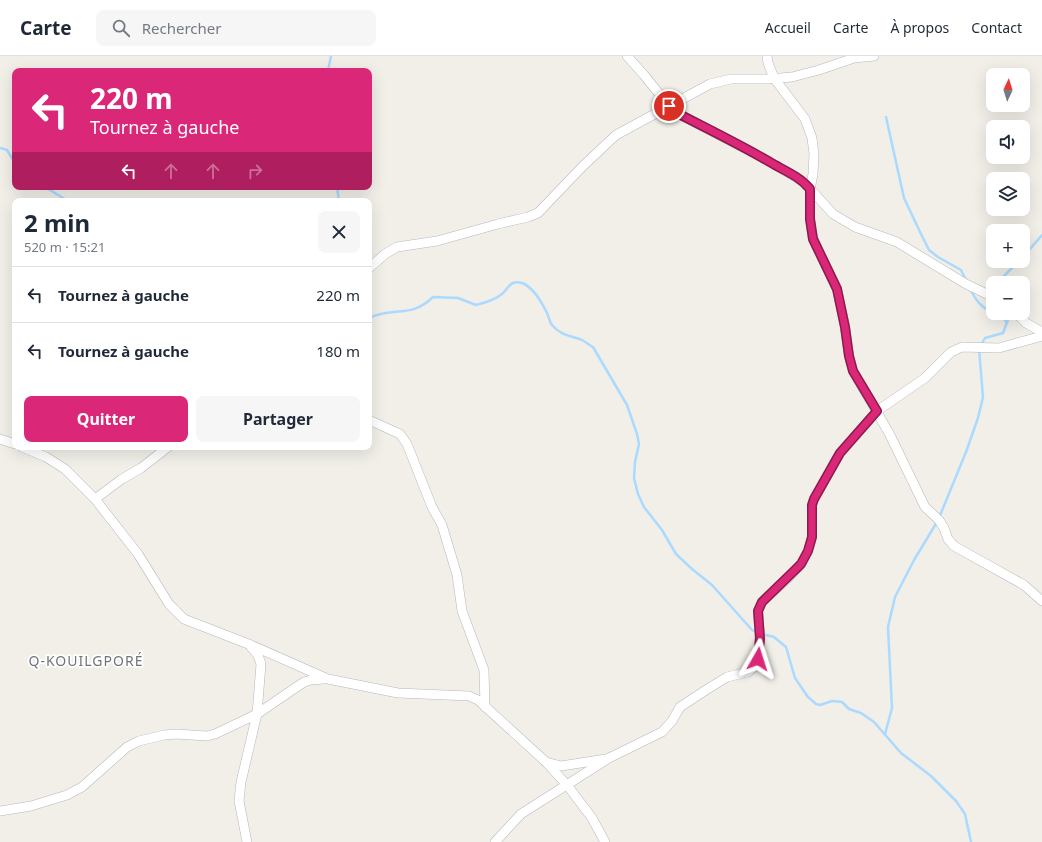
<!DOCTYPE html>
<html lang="fr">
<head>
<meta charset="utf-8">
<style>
  body { margin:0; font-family:"Noto Sans",sans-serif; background:#f6f6f7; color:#1f2937; height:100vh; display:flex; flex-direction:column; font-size:15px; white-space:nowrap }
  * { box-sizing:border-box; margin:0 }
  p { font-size:13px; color:#747a83 }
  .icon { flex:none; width:22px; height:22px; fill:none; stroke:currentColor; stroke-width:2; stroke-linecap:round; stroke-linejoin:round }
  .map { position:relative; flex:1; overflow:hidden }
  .drawer { position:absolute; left:12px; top:142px; width:360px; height:252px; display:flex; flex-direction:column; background:#fff; border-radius:8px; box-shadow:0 4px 16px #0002 }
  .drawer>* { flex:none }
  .hud { position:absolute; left:12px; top:12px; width:360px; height:122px; border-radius:8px; box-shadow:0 4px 16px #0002; background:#db2777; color:#fff; overflow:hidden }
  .needle { width:26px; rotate:4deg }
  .tools { position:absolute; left:986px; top:12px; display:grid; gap:8px }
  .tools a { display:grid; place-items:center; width:44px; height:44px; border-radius:8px; background:#fff; box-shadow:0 4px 16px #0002; font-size:20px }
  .pin { position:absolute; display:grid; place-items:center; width:34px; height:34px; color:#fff; margin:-17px; border:2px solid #fff; border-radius:50%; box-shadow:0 1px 4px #0007 }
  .me { position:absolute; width:44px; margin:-22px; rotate:6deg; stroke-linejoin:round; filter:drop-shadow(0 0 3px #0008) }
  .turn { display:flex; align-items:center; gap:14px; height:84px; padding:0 12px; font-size:18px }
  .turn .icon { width:52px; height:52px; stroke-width:2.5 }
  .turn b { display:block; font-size:28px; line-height:34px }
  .lanes { display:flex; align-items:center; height:38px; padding:0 12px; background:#0003; justify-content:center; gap:20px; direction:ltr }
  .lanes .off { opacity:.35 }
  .round { display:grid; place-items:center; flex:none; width:42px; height:42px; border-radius:8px; background:#f6f6f7 }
  .overview { display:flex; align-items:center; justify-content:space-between; height:68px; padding:0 12px }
  h1 { font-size:24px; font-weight:700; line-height:30px }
  .primary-button { display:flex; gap:8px; margin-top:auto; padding:8px 12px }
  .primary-button a { flex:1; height:46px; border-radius:8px; background:#db2777; color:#fff; font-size:16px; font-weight:700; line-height:46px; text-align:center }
  .primary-button a+a { background:#f6f6f7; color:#1f2937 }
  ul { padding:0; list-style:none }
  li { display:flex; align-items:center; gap:12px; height:56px; padding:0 12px; border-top:1px solid #e0e1e3 }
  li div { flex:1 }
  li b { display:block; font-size:15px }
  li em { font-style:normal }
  header { display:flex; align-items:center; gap:24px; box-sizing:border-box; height:56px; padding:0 20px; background:#fff; border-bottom:1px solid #e0e1e3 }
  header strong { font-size:19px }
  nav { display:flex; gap:22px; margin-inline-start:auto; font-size:14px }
  .search { width:280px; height:36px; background:#f6f6f7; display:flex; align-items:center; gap:10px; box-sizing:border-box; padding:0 14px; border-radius:8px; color:#747a83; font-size:15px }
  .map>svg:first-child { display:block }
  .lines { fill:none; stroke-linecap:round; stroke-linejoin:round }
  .stream { stroke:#aadaff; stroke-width:2.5 }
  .minor-casing { stroke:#b5b8bc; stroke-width:10 }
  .minor { stroke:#fff; stroke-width:9 }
  .route-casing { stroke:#8e194d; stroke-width:10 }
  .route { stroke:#db2777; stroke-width:7 }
  .labels { text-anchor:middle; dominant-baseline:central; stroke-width:3.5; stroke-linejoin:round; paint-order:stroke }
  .quarter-label { font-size:14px; letter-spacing:1px; fill:#70757a; stroke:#fff }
</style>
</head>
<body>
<header>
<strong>Carte</strong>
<div class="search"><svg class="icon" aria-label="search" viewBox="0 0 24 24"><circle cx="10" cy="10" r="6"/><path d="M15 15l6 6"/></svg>Rechercher</div>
<nav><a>Accueil</a><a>Carte</a><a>À propos</a><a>Contact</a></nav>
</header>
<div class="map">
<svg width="1042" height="786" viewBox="0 0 1042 786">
  <rect width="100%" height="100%" fill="#f1efe8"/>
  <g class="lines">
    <g class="stream">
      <polyline points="328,15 331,0"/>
      <polyline points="886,61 904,142 921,178 929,194 938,201 961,214 966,224"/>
      <polyline points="0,92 7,94 15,107"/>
      <polyline points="45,131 68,145"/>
      <polyline points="337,131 339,145"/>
      <polyline points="1023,201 1042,179"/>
      <polyline points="1003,227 1004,220 1019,205"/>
      <path d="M970,233C976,244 981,252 993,256"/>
      <polyline points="994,257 1003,261 1007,267"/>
      <path d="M369,262C392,250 411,263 433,241L458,242L476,249C484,247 495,244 502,238C506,235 508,229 513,227C528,222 541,245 546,255C549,260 549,265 552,269C560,279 572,280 582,284C586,286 589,289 593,291L627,349L637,378L639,388L635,406L634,422L638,438L644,451L662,474L676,498L692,513L712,529L752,574L758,577"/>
      <polyline points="981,289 985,282 1003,277 1009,261 1008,257"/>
      <polyline points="939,462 966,396 978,362 983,341 979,293"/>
      <polyline points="762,578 774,581 786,591 795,622 808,641 816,648 820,649 832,645 842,646 849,653 861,657 874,666 901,697 931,720 956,745 965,758 971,786"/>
      <polyline points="885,678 892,652 888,571 895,541 914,504 937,466"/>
    </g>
    <defs>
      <g id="minor">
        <polyline points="627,0 644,19 669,50 677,57 756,98 804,126 833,158 855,171 897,186 966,228 993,241"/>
        <polyline points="767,0 768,7 774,22 805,63 812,82 814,98 813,118 810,133 810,163 813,183 837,233 845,271 849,300 853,315 889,377 925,451 939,464 944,472 948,483 954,490 1024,529 1042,545"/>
        <polyline points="369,212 385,198 397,191 437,185 498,168 528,161 538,157 583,110 616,79 710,28 731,23 768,23 792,21 819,14 854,2 874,0"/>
        <polyline points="1016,257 1026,267 1042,276"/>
        <polyline points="369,364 400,378 407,388 432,451 442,469 457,519 462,555 484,614 485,651"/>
        <polyline points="0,383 15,388"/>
        <polyline points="22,391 46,401 65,413 95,443 138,498 169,548 184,563 251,589 328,623 398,637 469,640 478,644 546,706 561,710 606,703"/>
        <polyline points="95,443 122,423 141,412 168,391"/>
        <polyline points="546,706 567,729 592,762 605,786"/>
        <polyline points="0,755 31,750 67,739 82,731 127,691 139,685 164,679 176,678 207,680 215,678 257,658 304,626 311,624 324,623"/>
        <polyline points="247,786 239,745 241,726 257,658 261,608 258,599 251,591"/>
        <polyline points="495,786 521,758 609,702 662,676 672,665 680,651 706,634 727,621 748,616 754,611 758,603 760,582 758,555 762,546 789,521 801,508 808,495 812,481 812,449 814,443 840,397 877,355 925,322 951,296 962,291 999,292 1042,280"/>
      </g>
    </defs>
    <use href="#minor" class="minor-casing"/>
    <use href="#minor" class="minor"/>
  </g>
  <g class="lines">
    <defs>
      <path id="route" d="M669,50L677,57C710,74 743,90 775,109C788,116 801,122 810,133V163L813,183L837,233L845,271L849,300L853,315L877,355L840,397L814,443L812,449V481L808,495L801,508L795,514L762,546L758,555L760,582L758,603"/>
    </defs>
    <use href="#route" class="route-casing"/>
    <use href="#route" class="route"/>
  </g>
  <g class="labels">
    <g class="quarter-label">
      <text x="86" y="604">Q-KOUILGPORÉ</text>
    </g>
  </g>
</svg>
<div class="tools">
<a><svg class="needle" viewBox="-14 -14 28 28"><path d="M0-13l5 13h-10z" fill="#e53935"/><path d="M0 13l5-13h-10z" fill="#747a83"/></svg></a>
<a><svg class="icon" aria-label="sound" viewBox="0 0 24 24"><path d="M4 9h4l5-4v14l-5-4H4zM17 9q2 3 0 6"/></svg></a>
<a><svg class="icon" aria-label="layers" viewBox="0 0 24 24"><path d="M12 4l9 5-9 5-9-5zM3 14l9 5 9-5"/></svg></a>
<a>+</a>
<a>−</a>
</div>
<div class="pin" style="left:669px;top:50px;background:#d93025"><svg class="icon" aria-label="arrive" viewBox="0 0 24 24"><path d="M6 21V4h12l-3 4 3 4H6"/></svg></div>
<svg class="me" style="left:758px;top:603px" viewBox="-20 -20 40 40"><path d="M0-17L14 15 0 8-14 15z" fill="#db2777" stroke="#fff" stroke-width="4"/></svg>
<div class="hud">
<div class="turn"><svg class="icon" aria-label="left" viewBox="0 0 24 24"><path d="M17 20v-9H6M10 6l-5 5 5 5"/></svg><div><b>220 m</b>Tournez à gauche</div></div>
<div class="lanes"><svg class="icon" aria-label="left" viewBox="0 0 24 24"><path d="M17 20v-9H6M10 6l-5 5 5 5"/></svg><svg class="icon off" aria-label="ahead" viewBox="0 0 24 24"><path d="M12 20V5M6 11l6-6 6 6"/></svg><svg class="icon off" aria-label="ahead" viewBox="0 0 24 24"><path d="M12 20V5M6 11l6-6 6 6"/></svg><svg class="icon off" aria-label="right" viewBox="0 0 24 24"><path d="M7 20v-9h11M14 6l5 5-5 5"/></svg></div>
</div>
<section class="drawer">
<div class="overview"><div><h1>2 min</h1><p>520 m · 15:21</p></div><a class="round"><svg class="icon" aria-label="close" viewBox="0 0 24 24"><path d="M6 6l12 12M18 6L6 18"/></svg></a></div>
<ul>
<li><svg class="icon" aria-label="left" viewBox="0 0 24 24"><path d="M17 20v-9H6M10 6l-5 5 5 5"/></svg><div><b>Tournez à gauche</b></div><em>220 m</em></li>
<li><svg class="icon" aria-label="left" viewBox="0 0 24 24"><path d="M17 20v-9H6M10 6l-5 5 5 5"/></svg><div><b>Tournez à gauche</b></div><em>180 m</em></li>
</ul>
<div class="primary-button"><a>Quitter</a><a>Partager</a></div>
</section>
</div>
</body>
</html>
